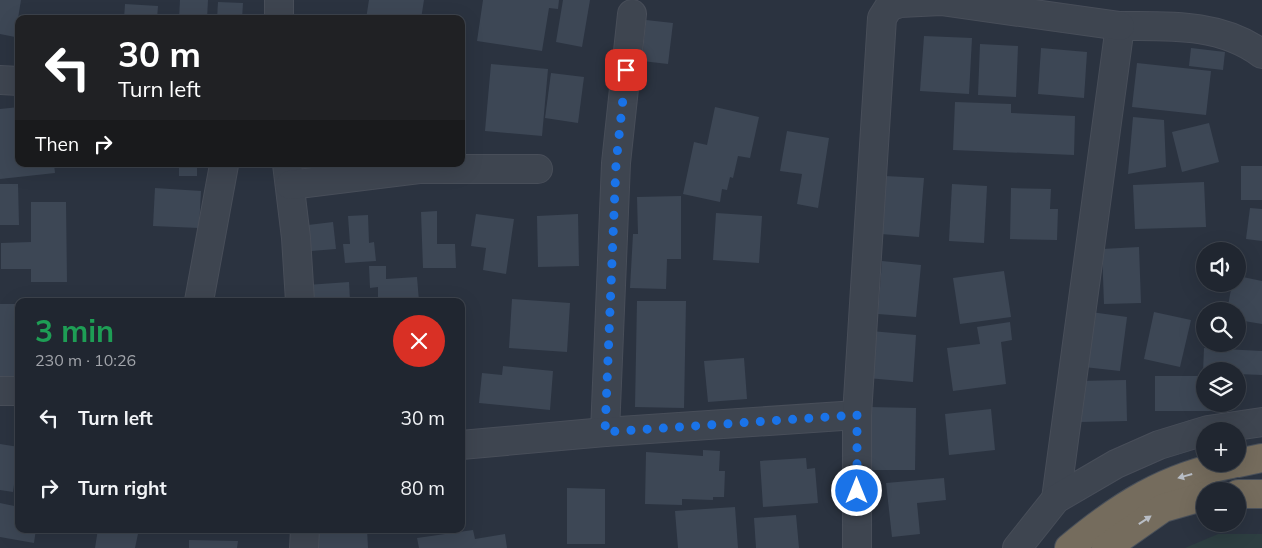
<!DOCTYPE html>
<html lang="en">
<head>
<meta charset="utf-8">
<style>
  body { margin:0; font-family:Mulish,sans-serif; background:#2d323c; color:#f1f3f6; height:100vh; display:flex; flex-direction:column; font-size:19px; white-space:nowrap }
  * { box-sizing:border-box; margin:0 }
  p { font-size:16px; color:#a2a5ab }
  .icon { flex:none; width:28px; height:28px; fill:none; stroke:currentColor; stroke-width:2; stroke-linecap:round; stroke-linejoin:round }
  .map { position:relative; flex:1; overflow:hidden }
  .side { position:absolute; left:15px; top:298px; width:450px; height:235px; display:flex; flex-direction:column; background:#202630; border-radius:10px; box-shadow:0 5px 20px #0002,0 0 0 1px #3d434c }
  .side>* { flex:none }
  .hud { position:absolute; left:15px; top:15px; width:450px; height:152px; border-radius:10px; box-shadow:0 5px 20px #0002,0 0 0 1px #3d434c; background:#202124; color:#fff; overflow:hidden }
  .buttons { position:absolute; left:1196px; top:242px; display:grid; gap:10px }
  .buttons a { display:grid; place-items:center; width:50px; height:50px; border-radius:50%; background:#202630; box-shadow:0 5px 20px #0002,0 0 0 1px #3d434c; font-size:25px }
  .pin { position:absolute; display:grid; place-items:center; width:42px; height:42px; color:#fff; margin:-21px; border-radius:10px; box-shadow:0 2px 8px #0006 }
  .me { position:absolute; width:55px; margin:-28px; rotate:0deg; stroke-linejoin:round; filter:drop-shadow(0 0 4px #0008) }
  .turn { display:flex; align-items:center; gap:18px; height:105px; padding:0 20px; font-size:22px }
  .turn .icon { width:65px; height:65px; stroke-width:2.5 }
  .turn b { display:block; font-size:35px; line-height:42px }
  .then { display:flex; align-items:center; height:48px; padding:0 20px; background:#0003; gap:10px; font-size:19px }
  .round { display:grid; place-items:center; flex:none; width:52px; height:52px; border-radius:26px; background:#2d323c }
  .overview { display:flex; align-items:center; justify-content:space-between; height:85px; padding:0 20px }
  h1 { font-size:30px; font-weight:700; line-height:38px; color:#1e9e55 }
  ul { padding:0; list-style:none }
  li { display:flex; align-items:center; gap:15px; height:70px; padding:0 20px }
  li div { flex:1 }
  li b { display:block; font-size:19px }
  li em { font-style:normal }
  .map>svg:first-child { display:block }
  .green { fill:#2d3e41 }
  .building { fill:#3d4755 }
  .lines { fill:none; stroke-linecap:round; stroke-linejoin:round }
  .minor-casing { stroke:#484e59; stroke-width:30 }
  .highway-casing { stroke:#49505a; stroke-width:30 }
  .minor { stroke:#3e4550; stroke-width:28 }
  .highway { stroke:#756c5d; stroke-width:28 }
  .oneway { fill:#b8bdc5 }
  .route { stroke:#1a73e8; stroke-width:9; stroke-dasharray:0 16.2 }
</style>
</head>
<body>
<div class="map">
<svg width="1262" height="548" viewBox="0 0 1262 548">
  <rect width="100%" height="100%" fill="#2b3340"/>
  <polygon class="green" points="1218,534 1262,534 1262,548 1185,548"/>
  <g class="building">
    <polygon points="0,0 21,0 15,37 0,34"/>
    <polygon points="180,0 208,0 207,19 179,19"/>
    <polygon points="369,0 424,0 421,19 366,19"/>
    <polygon points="483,0 559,0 558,9 549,8 542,51 477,41"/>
    <polygon points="563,0 590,0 582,47 556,42"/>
    <polygon points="218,2 243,3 242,19 217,19"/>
    <polygon points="125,4 158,6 157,19 124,19"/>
    <polygon points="646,20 673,23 668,64 642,61"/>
    <polygon points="924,36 972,38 969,94 920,91"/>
    <polygon points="980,44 1018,46 1016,97 978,95"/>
    <polygon points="1041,48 1087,52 1084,98 1038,94"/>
    <polygon points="1191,48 1225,52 1223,70 1189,66"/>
    <polygon points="1137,63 1211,71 1206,115 1132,107"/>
    <polygon points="491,64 548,69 542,136 485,131"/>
    <polygon points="461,67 466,67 463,103 461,102"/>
    <polygon points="551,73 584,77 578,123 545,118"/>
    <polygon points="955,102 1011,104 1011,113 1075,116 1074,155 953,150"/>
    <polygon points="19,107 19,164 54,164 55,173 0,179 0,109"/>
    <polygon points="715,107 759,117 750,158 738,156 733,178 730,177 727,190 722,189 720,202 683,194 694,142 707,145"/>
    <polygon points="1133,117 1164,120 1166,167 1128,174"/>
    <polygon points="1209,123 1219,162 1182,172 1172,132"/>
    <polygon points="787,131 829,138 818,208 797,204 802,174 780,171"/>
    <rect x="179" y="164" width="18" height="12"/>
    <rect x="1241" y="166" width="21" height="34"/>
    <polygon points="885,176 924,178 919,237 881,234"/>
    <polygon points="1204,182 1206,227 1135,229 1133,185"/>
    <polygon points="0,184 18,184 19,225 0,225"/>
    <polygon points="952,184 987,186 984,243 949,241"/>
    <polygon points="155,188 201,191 199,228 153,226"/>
    <polygon points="1011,188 1051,189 1050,209 1058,209 1057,240 1010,239"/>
    <polygon points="681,196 681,259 667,259 666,289 630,288 633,234 638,234 637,197"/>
    <polygon points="31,202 66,202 67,282 31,282 31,269 1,269 1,243 31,242"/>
    <polygon points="1250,208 1262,209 1262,241 1246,239"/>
    <polygon points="437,211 437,244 455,244 456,268 423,268 421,212"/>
    <polygon points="716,213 762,216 759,263 713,260"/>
    <polygon points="476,214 514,219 506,274 483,270 486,248 471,246"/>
    <polygon points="578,214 579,266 538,267 537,216"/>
    <polygon points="368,215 369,243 374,242 376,261 345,263 343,244 350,244 348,216"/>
    <polygon points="333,222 336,249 311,251 308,225"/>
    <polygon points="1139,247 1141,303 1104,304 1102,249"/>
    <polygon points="882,261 921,265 916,317 878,314"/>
    <polygon points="369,266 386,266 386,279 417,277 419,301 378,301 378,287 370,288"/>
    <polygon points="1004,271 1011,317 960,324 953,278"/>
    <polygon points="1238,276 1262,281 1262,324 1238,320 1238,311 1227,311 1232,284 1238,284"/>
    <polygon points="349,282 350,301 308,301 307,285"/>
    <polygon points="512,299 570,303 567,352 509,348"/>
    <polygon points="637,301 686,301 684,408 635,407"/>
    <rect x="0" y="304" width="19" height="84"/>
    <polygon points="1091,312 1127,317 1120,371 1084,367"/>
    <polygon points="1154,312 1191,320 1180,367 1144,359"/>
    <polygon points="1010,322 1012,340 1001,342 1006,384 953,391 947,348 980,344 977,327"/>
    <polygon points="871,331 916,335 913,382 867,378"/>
    <polygon points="1204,348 1262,351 1262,375 1238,374 1238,371 1203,372"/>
    <polygon points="744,358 747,399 708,402 704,361"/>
    <polygon points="503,366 553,371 550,410 479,403 482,373 502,375"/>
    <polygon points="1155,376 1205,376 1205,404 1211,404 1211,411 1155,411"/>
    <polygon points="1126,380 1127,421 1080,422 1079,381"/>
    <polygon points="869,407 916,408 915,470 869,470"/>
    <polygon points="991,409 995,450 949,455 945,414"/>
    <polygon points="0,444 19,447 13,492 0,490"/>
    <polygon points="703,450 720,451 719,471 725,471 724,497 713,497 713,500 682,499 682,505 645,504 646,452 703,456"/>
    <polygon points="806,458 807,469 815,468 818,503 763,507 760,461"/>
    <polygon points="944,478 946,500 917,503 920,534 892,537 886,483"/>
    <polygon points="567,488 605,489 605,544 567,544"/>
    <polygon points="0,503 19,507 19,529 36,529 34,543 0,537"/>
    <polygon points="735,507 738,548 678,548 675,511"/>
    <polygon points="796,515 799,548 756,548 754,518"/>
    <polygon points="98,529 139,529 135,548 95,548"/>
    <polygon points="315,529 367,529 368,548 315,548"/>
    <polygon points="473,530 475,539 505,534 507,548 419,548 417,538"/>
    <polygon points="189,540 238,541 237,548 189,548"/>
  </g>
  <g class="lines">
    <defs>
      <g id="minor">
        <polyline points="279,0 279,19"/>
        <polyline points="0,80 19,81"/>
        <polyline points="287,164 296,238 300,301"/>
        <polyline points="290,185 419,169 538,169"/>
        <polyline points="199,301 224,165"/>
        <polyline points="0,391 19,391"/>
        <polyline points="605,432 616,163 632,14"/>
        <polyline points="461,445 605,432 857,415"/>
        <path d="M1056,499L1120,26C1168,26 1221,23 1262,54"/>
        <polyline points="304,548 305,529"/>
        <polyline points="857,548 857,415 882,18 889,7 900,3 941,1 1120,26"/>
        <polyline points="1017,548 1056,499 1116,464 1159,445 1208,430 1262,422"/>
      </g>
      <g id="highway">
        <polyline points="1238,463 1262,458"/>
        <polyline points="1238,494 1262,494"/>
        <path d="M1069,548C1119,506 1166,476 1232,464"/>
        <polyline points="1106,548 1163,508 1205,496"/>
      </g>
    </defs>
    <use href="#minor" class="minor-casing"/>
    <use href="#highway" class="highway-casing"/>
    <use href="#minor" class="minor"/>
    <use href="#highway" class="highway"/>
  </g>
  <defs><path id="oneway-solid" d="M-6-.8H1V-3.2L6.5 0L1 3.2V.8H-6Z" transform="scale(1.25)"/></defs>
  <g class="oneway">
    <use href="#oneway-solid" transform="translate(1185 476) rotate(164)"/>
    <use href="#oneway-solid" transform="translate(1145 520) rotate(-34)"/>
  </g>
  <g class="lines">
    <polyline class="route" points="626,70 616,164 605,432 857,415 857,491"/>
  </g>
</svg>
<div class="buttons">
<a><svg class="icon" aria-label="sound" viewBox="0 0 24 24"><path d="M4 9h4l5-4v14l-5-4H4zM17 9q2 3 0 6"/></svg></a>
<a><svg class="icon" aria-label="search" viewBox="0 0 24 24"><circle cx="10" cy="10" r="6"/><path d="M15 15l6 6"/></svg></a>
<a><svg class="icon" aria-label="layers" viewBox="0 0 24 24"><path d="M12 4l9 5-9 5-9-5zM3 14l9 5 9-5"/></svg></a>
<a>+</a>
<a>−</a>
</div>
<div class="pin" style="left:626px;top:70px;background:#d93025"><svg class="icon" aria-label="arrive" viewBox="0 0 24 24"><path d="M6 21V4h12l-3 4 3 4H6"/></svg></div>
<svg class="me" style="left:857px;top:491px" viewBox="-20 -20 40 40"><circle r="17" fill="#1a73e8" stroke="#fff" stroke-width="3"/><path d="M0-11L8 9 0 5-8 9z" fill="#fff"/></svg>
<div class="hud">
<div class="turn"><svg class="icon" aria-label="left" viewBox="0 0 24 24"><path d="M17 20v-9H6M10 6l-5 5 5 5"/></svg><div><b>30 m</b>Turn left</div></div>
<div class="then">Then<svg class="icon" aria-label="right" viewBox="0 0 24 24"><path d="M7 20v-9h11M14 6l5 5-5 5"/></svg></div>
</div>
<section class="side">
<div class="overview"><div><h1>3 min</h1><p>230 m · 10:26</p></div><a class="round" style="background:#d93025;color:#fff"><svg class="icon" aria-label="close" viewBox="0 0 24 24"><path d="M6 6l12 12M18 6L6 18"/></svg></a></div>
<ul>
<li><svg class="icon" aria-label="left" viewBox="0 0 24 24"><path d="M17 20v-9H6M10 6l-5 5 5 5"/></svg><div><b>Turn left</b></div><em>30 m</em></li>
<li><svg class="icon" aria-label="right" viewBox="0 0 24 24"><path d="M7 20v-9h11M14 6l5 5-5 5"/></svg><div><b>Turn right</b></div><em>80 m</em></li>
</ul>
</section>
</div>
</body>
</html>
